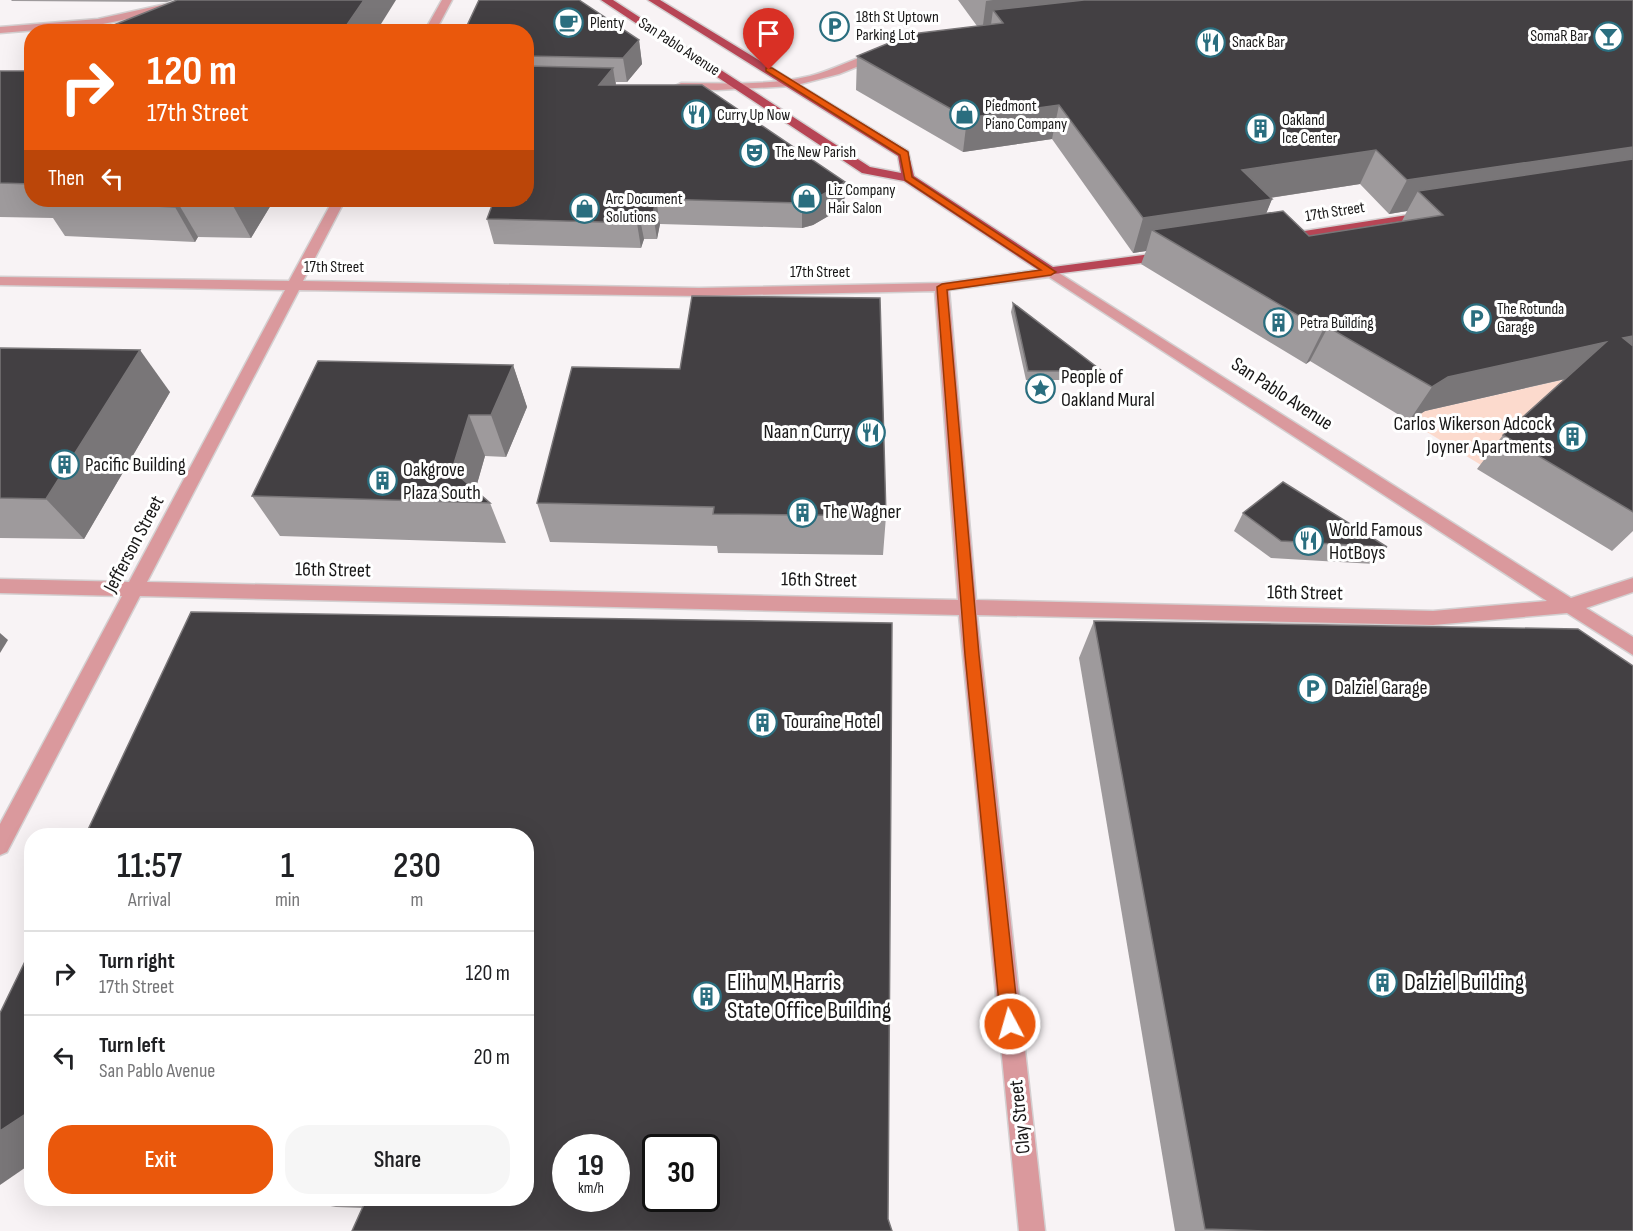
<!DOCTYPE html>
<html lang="en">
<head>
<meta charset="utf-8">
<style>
  body { margin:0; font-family:"Sofia Sans Condensed",sans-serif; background:#f6f6f6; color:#202124; height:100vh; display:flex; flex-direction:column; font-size:22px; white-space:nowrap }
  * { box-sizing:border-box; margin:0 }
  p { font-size:20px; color:#757577 }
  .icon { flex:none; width:33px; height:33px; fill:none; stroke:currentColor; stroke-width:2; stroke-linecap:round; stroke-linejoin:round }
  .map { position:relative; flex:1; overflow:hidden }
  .drawer { position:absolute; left:24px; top:828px; width:510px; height:378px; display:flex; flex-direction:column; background:#fff; border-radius:24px; box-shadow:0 6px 24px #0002 }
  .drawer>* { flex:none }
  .hud { position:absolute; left:24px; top:24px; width:510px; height:183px; border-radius:24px; box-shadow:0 6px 24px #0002; background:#ea580c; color:#fff; overflow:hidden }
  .speed { position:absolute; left:552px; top:1134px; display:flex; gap:12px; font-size:30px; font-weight:700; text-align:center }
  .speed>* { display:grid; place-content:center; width:78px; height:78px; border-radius:50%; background:#fff; box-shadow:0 6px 24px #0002; line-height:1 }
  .speed small { font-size:15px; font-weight:400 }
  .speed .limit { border:3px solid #111; border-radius:9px; background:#fff; color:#111 }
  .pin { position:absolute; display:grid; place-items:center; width:51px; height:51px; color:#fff; margin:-62px -26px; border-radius:50% 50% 50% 0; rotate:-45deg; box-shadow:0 0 6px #0007 }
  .pin .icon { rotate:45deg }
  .me { position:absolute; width:66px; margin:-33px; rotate:354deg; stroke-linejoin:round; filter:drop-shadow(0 0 4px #0008) }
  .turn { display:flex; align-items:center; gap:21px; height:126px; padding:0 24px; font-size:27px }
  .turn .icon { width:78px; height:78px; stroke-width:2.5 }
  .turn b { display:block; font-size:42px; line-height:51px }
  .then { display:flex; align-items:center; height:57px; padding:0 24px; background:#0003; gap:12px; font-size:22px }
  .eta { display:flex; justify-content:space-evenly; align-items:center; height:102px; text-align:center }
  .eta b { font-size:36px; font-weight:600; line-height:42px }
  .cta { display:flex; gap:12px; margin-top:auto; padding:12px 24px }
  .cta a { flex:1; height:69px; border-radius:24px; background:#ea580c; color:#fff; font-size:24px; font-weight:600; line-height:69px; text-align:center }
  .cta a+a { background:#f6f6f6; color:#202124 }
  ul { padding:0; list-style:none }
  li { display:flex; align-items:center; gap:18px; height:84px; padding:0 24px; border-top:2px solid #e0e0e0 }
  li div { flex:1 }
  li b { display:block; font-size:22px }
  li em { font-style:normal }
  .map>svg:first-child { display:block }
  .green { fill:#fcdacd }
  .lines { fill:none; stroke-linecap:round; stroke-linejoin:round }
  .minor-casing { stroke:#d4d0d1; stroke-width:3 }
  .major-casing { stroke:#d4d0d1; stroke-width:3 }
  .minor { fill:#da999d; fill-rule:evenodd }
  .major { fill:#b74555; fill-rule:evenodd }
  .wall { fill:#9e9a9c; fill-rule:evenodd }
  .shaded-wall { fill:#797678 }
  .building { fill:#434043; stroke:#797678; stroke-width:1.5; fill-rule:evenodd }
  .route { fill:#ea580c; stroke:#983908; stroke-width:1.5 }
  .labels { text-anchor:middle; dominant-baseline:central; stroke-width:6; stroke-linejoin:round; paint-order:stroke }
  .far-poi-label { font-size:16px; fill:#181717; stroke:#fff; text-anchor:start }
  .far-street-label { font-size:16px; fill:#181717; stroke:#fff }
  .poi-label { font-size:20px; fill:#181717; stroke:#fff; text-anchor:start }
  .street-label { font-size:20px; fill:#181717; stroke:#fff }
  .near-poi-label { font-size:24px; fill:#181717; stroke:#fff; text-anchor:start }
</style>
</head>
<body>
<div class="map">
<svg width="1633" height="1231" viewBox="0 0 1633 1231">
  <rect width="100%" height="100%" fill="#f8f3f5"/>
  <polygon class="green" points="1584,375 1481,465 1409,421 1425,411"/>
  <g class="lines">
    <defs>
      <g id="minor">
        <polygon points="184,0 200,0 171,10 98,25 0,33 0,27 98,19"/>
        <polygon points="442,0 452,0 435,32 424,32"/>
        <path d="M880,51L885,54L884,56L839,74L793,86L717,90L681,89L675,86L681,83C724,83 768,86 810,76C834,70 856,57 880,51Z"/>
        <path d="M333,200H345L303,281L699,288L942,283L1051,268L1571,598L1633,578V592L1586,608L1633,637V655L1567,613L1433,625L977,615L1045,1231H1019L959,615L140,596L7,852L0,855V824L122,596L0,593V579L129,582L285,290L0,285V277L289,281ZM1049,277L1547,601L1433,611L976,600L949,290ZM299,290L699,296L935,291L958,600L147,582Z"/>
      </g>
      <g id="major">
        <polygon points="601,0 613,0 870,167 901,173 898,156 648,0 660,0 908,151 914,176 1053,267 1166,252 1173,256 1166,260 1046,275 904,181 862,173"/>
        <polygon points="1427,212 1433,216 1432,219 1285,242 1278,238 1285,234"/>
      </g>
    </defs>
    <use href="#minor" class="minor-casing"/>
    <use href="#major" class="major-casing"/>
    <use href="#minor" class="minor"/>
    <use href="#major" class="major"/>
  </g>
  <g class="wall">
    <polygon points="11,0 174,0 167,2 12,1"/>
    <path d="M958,0H1633V531L1612,551L1477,469L1503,435L1566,379L1425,411L1409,421L1310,361L1306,364L1141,264L1146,251L1133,253L1052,139L963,152L856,90L857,56L977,26ZM1360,184L1389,214L1407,211L1402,221L1309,236L1266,213L1272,199L1270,198Z"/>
    <polygon points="526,32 639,40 642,64 627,82 616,82 616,85 845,182 844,207 813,225 802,228 660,224 657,239 644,239 641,248 494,244 487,219 526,200"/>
    <polygon points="0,71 32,71 32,200 274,200 251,238 198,237 195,242 65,236 53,218 0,217"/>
    <polygon points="1013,303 1102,371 1099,380 1026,380 1011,312"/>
    <polygon points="0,348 170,392 84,539 0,538"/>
    <polygon points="513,365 527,407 506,457 485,456 475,490 490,503 506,543 280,536 252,496"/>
    <polygon points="572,367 886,516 883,555 718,553 717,546 550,542 537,503"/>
    <polygon points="1243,513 1387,547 1374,564 1271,558 1234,531"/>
    <polygon points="1094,621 1633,1231 1175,1231 1079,658"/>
    <polygon points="892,623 362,1208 336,1207 297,1200"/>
  </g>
  <g class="shaded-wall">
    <polygon points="364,0 396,0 376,32 342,32"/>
    <polygon points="993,0 1262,0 1003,23 993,10 990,32 982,33 986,1"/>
    <polygon points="639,40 642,64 627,82 623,58"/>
    <polygon points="613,68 617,93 599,85"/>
    <polygon points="1059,105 1052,139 963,152 967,118"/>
    <polygon points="1633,147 1633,178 1418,191 1407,211 1389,214 1407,180"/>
    <polygon points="1376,150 1360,184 1229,204 1242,170"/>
    <polygon points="845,182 844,207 813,225 802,228 802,203"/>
    <polygon points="656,199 660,224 657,239 653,214"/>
    <polygon points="1272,199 1258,234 1152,230 1146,251 1133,253 1143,218"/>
    <polygon points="235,200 274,200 251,238 232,204"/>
    <polygon points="178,203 198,237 195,242 175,207"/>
    <polygon points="639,214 644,239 641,248 637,223"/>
    <polygon points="1328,327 1310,361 1306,364 1323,330"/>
    <polygon points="1633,336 1633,366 1623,338"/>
    <polygon points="1606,342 1578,376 1425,411 1409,421 1432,387 1448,377"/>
    <polygon points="140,350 170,392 84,539 46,499"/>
    <polygon points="513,365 527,407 506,457 491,415"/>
    <polygon points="469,415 485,456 472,502 452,470"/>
    <polygon points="0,633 8,640 0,653"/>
    <polygon points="32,1110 32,1163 0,1185 0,1131"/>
  </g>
  <g class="building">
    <polygon points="177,0 364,0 342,32 96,32"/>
    <polygon points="479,0 579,0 639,40 623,58 526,56 526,32 464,32"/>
    <polygon points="1084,0 1633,0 1633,147 1407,180 1376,150 1242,170 1272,199 1143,218 1059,105 967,118 857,56 911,34 1003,23 993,10"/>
    <polygon points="526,66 613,68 599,85 702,85 845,182 813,200 802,203 656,199 653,214 639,214 637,223 487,219 494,200 526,200"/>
    <polygon points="0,71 32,71 32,184 0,183"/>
    <polygon points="1633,159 1633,336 1623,338 1633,346 1633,512 1503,435 1606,342 1448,377 1432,387 1328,327 1323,330 1152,230 1283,211 1309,236 1443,215 1418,191"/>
    <polygon points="43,200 235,200 232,204 178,203 175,207 41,201"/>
    <polygon points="692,296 880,298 886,516 713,514 714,507 537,503 572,367 680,369"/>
    <polygon points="1013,303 1102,371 1028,371"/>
    <polygon points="0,348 140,350 46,499 0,498"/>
    <polygon points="318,361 513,365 491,415 469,415 452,470 490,503 252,496"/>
    <polygon points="1283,482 1387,547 1281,541 1243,513"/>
    <path d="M191,612L892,623L888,1219L892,1231H352L365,1202L297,1200L298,1198H526V836H85ZM566,1148H616V1198H566ZM656,1148H706V1198H656Z"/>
    <polygon points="1094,621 1578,629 1633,666 1633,1231 1265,1231 1205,1229"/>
    <polygon points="32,947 32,1110 0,1131 0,1013"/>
  </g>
  <polygon class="route" points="766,68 772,68 908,152 912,177 1056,272 1051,275 947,290 979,655 1019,1024 1016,1030 1010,1032 1004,1030 1001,1024 965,655 937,287 942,284 1041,270 905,180 900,155 766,71"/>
  <defs>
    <symbol id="cafe-ring" viewBox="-11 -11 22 22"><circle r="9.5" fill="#fff" stroke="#2a6e7f" stroke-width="1.5"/><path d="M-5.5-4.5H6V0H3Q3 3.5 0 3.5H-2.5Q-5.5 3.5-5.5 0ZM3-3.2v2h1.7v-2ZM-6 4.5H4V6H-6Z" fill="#2a6e7f"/></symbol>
    <symbol id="parking-ring" viewBox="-11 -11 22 22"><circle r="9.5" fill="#fff" stroke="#2a6e7f" stroke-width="1.5"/><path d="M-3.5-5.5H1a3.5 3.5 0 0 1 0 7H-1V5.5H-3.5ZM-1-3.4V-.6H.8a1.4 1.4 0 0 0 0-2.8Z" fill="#2a6e7f"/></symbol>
    <symbol id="bar-ring" viewBox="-11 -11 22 22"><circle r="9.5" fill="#fff" stroke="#2a6e7f" stroke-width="1.5"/><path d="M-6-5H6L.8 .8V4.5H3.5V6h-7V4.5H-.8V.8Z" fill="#2a6e7f"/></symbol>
    <symbol id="restaurant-ring" viewBox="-11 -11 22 22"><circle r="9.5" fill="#fff" stroke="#2a6e7f" stroke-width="1.5"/><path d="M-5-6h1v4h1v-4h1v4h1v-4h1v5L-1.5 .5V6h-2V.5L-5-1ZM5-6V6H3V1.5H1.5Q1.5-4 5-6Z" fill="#2a6e7f"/></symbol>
    <symbol id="shop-ring" viewBox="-11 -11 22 22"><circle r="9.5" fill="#fff" stroke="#2a6e7f" stroke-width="1.5"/><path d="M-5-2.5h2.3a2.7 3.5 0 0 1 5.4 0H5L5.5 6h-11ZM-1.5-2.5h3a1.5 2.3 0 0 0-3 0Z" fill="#2a6e7f"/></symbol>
    <symbol id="building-ring" viewBox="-11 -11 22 22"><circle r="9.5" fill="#fff" stroke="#2a6e7f" stroke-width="1.5"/><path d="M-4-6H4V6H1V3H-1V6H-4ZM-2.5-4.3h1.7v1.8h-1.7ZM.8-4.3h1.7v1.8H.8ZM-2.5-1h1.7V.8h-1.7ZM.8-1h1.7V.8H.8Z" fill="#2a6e7f"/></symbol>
    <symbol id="theatre-ring" viewBox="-11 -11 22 22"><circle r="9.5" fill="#fff" stroke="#2a6e7f" stroke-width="1.5"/><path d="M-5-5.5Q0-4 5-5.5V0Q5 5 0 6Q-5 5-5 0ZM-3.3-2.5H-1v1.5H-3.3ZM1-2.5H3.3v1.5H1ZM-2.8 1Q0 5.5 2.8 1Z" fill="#2a6e7f"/></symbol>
    <symbol id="sight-ring" viewBox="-11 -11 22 22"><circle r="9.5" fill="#fff" stroke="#2a6e7f" stroke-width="1.5"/><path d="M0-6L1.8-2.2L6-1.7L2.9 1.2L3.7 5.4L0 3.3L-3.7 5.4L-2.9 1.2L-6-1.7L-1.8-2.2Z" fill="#2a6e7f"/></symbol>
  </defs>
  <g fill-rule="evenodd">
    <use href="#cafe-ring" x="552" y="6" width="33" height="33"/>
    <use href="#parking-ring" x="818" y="10" width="33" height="33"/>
    <use href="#bar-ring" x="1592" y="20" width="33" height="33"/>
    <use href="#restaurant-ring" x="1194" y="26" width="33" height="33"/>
    <use href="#restaurant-ring" x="680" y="98" width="33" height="33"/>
    <use href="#shop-ring" x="948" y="98" width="33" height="33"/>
    <use href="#building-ring" x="1244" y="112" width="33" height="33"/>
    <use href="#theatre-ring" x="738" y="136" width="33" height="33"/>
    <use href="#shop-ring" x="790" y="182" width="33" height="33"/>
    <use href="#shop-ring" x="568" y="192" width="33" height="33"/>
    <use href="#parking-ring" x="1460" y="302" width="33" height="33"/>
    <use href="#building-ring" x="1262" y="306" width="33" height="33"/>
    <use href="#sight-ring" x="1024" y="372" width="33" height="33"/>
    <use href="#restaurant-ring" x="854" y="416" width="33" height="33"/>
    <use href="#building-ring" x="1556" y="420" width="33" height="33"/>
    <use href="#building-ring" x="48" y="448" width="33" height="33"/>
    <use href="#building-ring" x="366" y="464" width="33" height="33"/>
    <use href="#building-ring" x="786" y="496" width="33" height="33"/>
    <use href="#restaurant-ring" x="1292" y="524" width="33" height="33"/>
    <use href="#parking-ring" x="1296" y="672" width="33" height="33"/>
    <use href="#building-ring" x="746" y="706" width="33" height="33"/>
    <use href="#building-ring" x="1366" y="966" width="33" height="33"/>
    <use href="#building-ring" x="690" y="980" width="33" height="33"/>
  </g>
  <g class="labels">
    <g class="far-poi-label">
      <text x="856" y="17">18th St Uptown<tspan x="856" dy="18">Parking Lot</tspan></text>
      <text x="590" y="23">Plenty</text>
      <text x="1588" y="36" text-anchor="end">SomaR Bar</text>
      <text x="1232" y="42">Snack Bar</text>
      <text x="985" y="106">Piedmont<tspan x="985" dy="18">Piano Company</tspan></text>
      <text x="717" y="115">Curry Up Now</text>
      <text x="1282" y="120">Oakland<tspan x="1282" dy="18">Ice Center</tspan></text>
      <text x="775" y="152">The New Parish</text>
      <text x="828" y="190">Liz Company<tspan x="828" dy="18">Hair Salon</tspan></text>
      <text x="606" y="199">Arc Document<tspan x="606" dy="18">Solutions</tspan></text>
      <text x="1497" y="309">The Rotunda<tspan x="1497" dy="18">Garage</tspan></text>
      <text x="1300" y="323">Petra Building</text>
    </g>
    <g class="far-street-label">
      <text transform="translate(679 47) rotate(33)">San Pablo Avenue</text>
      <text transform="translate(1335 212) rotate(-9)">17th Street</text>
      <text x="334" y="267">17th Street</text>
      <text x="820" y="272">17th Street</text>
    </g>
    <g class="poi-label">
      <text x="1061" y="377">People of<tspan x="1061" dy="23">Oakland Mural</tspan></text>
      <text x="1552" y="424" text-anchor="end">Carlos Wikerson Adcock<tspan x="1552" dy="23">Joyner Apartments</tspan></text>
      <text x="850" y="432" text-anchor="end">Naan n Curry</text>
      <text x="85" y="465">Pacific Building</text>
      <text x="403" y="470">Oakgrove<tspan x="403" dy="23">Plaza South</tspan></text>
      <text x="823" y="512">The Wagner</text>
      <text x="1329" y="530">World Famous<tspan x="1329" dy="23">HotBoys</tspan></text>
      <text x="1334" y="688">Dalziel Garage</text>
      <text x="784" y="722">Touraine Hotel</text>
    </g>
    <g class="street-label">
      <text transform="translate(1282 394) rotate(33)">San Pablo Avenue</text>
      <text transform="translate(134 544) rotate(-62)">Jefferson Street</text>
      <text transform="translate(333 570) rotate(1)">16th Street</text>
      <text transform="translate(819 580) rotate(1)">16th Street</text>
      <text transform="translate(1305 593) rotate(1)">16th Street</text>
      <text transform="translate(1020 1117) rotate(-96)">Clay Street</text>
    </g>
    <g class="near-poi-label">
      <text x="727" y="982">Elihu M. Harris<tspan x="727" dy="28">State Office Building</tspan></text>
      <text x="1404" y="982">Dalziel Building</text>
    </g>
  </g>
</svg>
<div class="speed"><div>19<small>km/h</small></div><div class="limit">30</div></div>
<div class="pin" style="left:769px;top:70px;background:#d93025"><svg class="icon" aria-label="arrive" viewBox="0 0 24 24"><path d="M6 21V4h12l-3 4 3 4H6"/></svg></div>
<svg class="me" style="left:1010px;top:1024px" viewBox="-20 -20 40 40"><circle r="17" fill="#ea580c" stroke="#fff" stroke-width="3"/><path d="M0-11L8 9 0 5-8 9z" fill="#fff"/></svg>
<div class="hud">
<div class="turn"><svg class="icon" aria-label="right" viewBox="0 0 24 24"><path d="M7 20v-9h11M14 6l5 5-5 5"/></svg><div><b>120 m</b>17th Street</div></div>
<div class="then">Then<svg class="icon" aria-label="left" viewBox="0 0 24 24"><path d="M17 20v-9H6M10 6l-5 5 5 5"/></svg></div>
</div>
<section class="drawer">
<div class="eta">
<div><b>11:57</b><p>Arrival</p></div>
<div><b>1</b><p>min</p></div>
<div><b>230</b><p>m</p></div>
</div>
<ul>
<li><svg class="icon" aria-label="right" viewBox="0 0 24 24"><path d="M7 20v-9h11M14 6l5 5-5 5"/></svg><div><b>Turn right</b><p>17th Street</p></div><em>120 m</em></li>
<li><svg class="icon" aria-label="left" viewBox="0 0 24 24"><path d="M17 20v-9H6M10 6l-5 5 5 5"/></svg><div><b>Turn left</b><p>San Pablo Avenue</p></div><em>20 m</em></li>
</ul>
<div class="cta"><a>Exit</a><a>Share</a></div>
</section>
</div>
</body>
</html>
